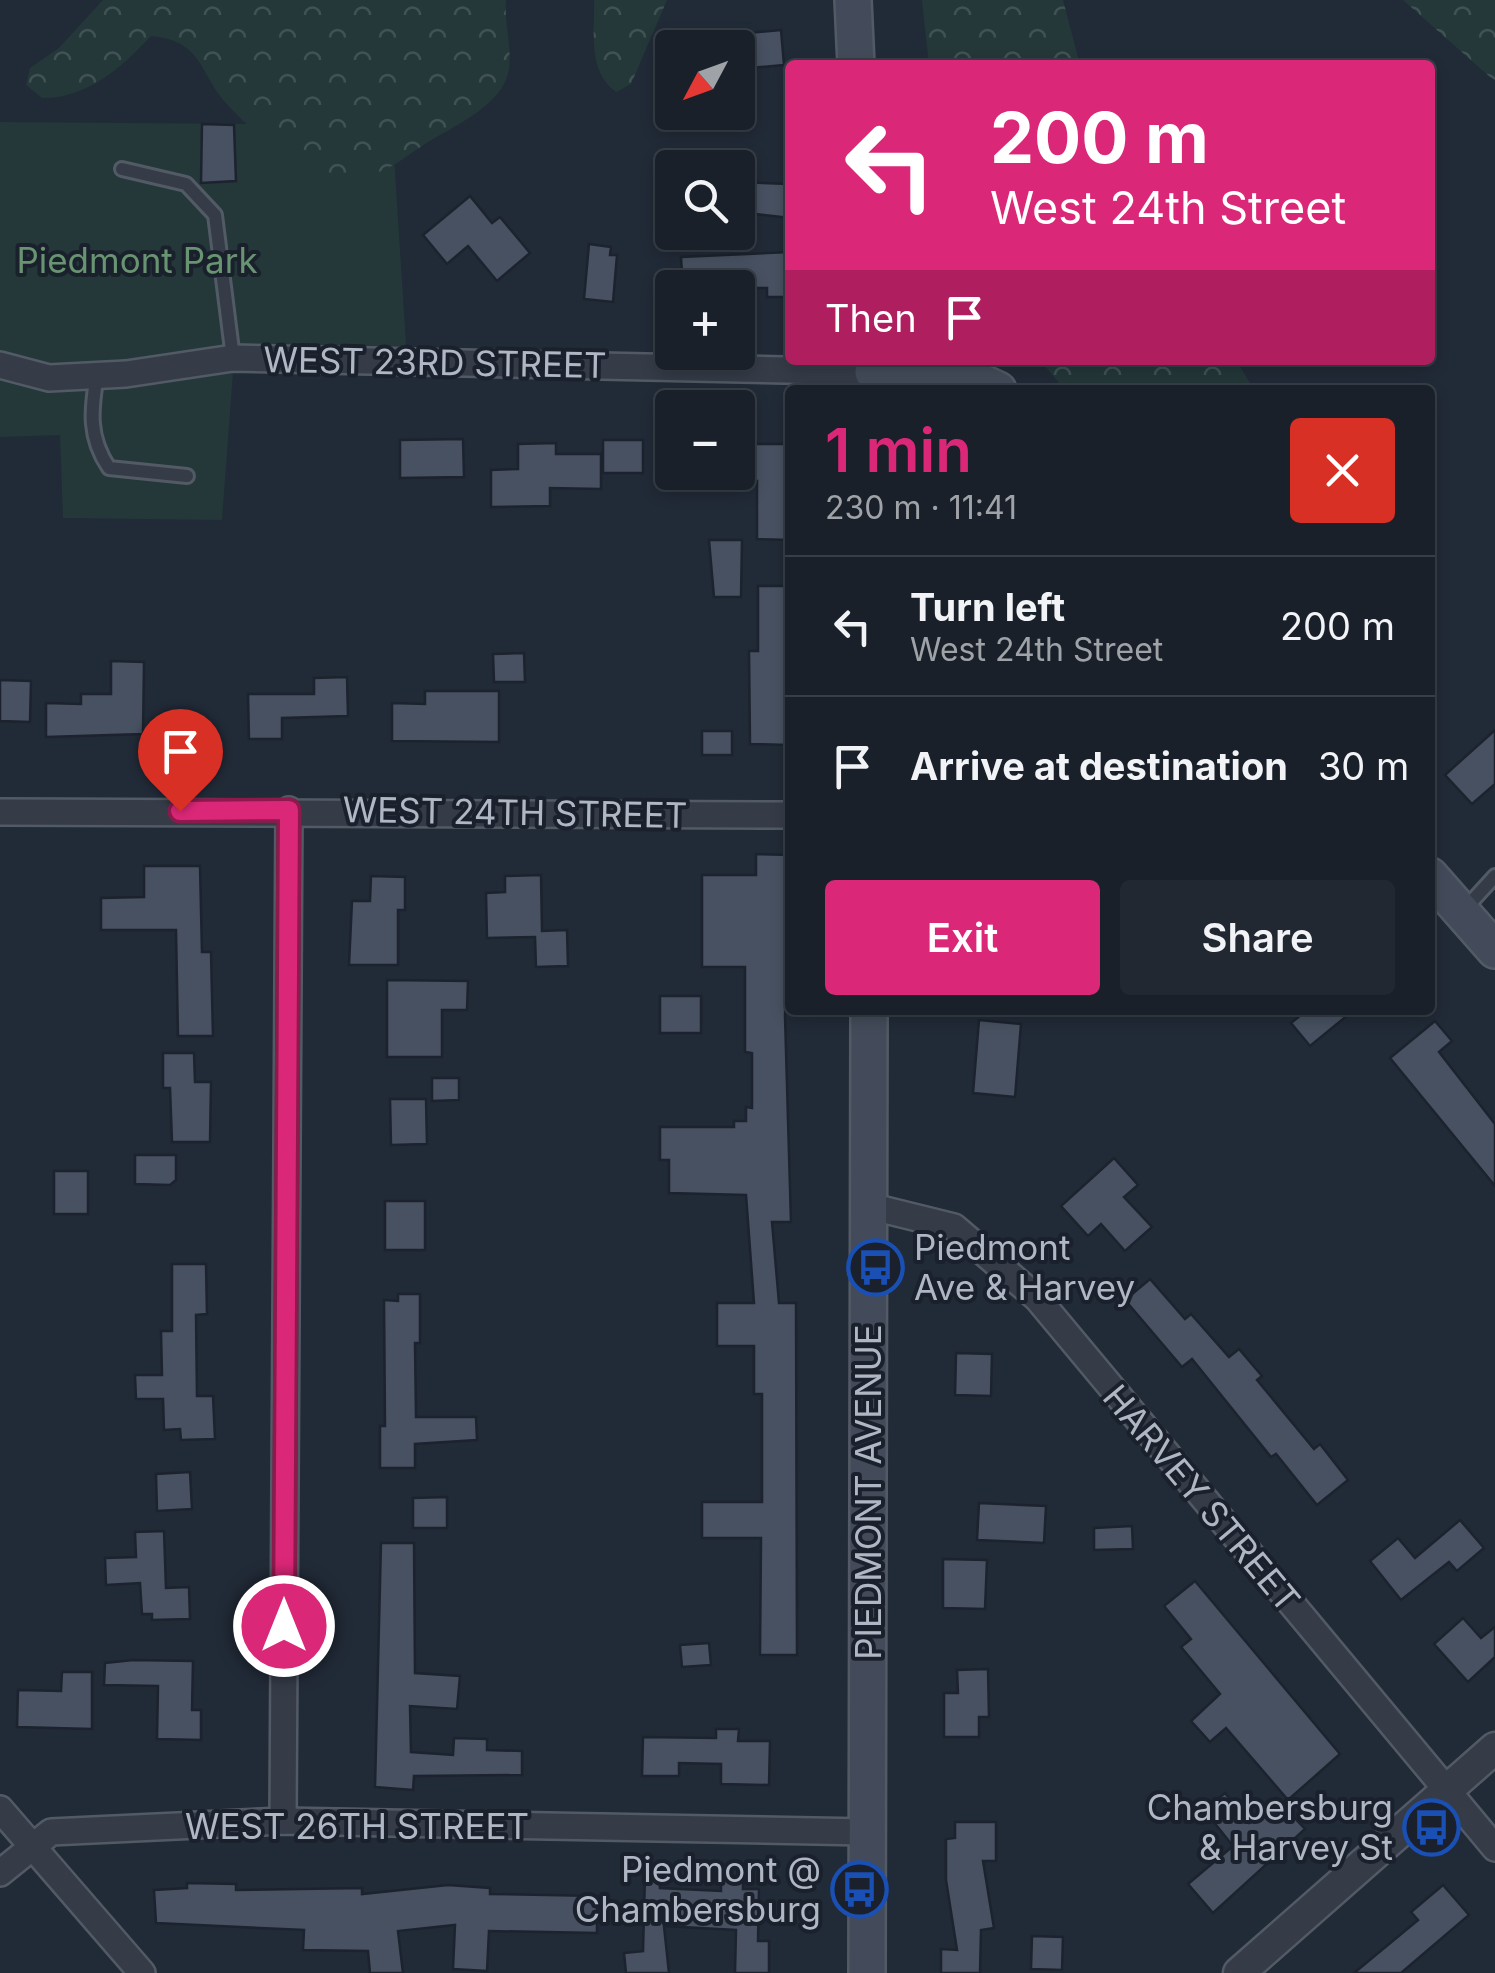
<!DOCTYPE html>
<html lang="en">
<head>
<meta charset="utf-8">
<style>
  body { margin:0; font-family:Inter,sans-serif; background:#222831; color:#f1f3f6; height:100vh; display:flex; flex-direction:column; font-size:38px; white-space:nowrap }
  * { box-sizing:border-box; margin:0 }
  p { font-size:32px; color:#9fa3a8 }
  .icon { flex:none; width:55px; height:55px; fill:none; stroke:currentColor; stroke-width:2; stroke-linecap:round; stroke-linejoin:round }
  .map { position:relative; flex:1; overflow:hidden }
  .sheet { position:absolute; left:785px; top:385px; width:650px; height:630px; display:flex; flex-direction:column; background:#192029; border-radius:10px; box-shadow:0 5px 15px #0003,0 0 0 2px #373e46 }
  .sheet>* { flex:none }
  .top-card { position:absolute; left:785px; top:60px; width:650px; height:305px; border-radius:10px; box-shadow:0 5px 15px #0003,0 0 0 2px #373e46; background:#db2777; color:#fff; overflow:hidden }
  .needle { width:65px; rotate:229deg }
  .tools { position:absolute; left:655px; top:30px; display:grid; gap:20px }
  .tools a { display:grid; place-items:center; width:100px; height:100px; border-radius:10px; background:#192029; box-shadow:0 5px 15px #0003,0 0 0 2px #373e46; font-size:50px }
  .pin { position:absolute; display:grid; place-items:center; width:85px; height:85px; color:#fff; margin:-102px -42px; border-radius:50% 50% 50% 0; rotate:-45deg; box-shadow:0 0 10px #0007 }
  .pin .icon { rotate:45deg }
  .me { position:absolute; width:110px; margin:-55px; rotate:0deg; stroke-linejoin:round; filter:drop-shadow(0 0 8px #0008) }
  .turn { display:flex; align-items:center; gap:35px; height:210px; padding:0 40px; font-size:45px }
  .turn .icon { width:130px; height:130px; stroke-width:2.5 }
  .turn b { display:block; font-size:70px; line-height:85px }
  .then { display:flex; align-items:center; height:95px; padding:0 40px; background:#0003; gap:20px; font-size:38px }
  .round { display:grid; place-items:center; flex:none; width:105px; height:105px; border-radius:10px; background:#222831 }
  .head { display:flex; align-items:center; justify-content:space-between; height:170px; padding:0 40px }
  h1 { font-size:60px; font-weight:600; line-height:75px; color:#db2777 }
  .primary-button { display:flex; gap:20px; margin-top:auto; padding:20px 40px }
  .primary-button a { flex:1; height:115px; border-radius:10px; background:#db2777; color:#fff; font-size:40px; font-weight:600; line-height:115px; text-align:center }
  .primary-button a+a { background:#222831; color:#f1f3f6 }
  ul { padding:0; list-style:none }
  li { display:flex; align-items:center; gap:30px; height:140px; padding:0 40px; border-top:2px solid #373e46 }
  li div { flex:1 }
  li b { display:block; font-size:38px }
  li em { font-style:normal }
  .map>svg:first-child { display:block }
  .green { fill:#243739 }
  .forest { fill:url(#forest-crowns) }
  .building { fill:#475161; stroke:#1c232e; stroke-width:2.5 }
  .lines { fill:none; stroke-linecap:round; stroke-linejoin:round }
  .service-casing { stroke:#525a65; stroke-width:18 }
  .minor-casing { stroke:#525a65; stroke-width:30 }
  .tertiary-casing { stroke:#525a65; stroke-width:35 }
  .secondary-casing { stroke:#525a65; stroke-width:40 }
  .service { stroke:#353c48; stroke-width:12 }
  .minor { stroke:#353c48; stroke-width:25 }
  .tertiary { stroke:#353c48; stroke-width:30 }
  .secondary { stroke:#434b5a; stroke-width:35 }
  .route-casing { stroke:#8e194d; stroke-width:25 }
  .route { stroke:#db2777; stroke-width:18 }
  .labels { text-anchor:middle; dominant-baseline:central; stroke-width:8; stroke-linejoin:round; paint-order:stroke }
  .park-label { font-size:35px; fill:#689472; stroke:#1a212c }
  .street-label { font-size:35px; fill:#afb7c4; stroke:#1a212c }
  .poi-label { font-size:35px; fill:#afb7c4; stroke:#1a212c; text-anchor:end }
</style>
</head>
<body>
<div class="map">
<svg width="1495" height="1973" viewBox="0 0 1495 1973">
  <defs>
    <pattern id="forest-crowns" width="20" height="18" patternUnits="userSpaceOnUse" patternTransform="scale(2.5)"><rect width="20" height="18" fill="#243739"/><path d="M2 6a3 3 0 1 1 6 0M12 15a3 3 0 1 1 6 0" fill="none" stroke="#415254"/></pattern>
  </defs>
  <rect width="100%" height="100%" fill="#212a37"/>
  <polygon class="green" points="0,122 392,125 407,359 234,359 222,520 63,518 60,435 0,437"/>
  <g class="forest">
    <path d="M103,0H506C504,23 512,47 509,69C504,105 452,127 425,144C411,153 395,166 379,172C323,192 261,142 226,103C198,71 203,41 151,36C121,68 88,98 42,98L26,85L30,68L59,48Z"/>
    <path d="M594,0H667L631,84L616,92C587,71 595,32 594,0Z"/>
    <polygon points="922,0 1063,0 1080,65 929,65"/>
    <polygon points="1403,0 1495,0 1495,80 1490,77"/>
    <polygon points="1040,360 1236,360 1254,390 1065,390"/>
  </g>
  <g class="building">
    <polygon points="781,30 784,65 738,69 738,34"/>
    <polygon points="202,124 234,125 236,181 201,183"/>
    <polygon points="738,182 790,184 790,218 738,212"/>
    <polygon points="470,196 492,223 500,217 530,253 497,281 468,246 447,264 423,235"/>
    <polygon points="589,244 611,247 610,255 617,255 613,302 584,299"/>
    <polygon points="790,252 790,297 767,297 767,288 683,288 681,257"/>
    <polygon points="463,439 464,477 400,478 400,440"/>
    <rect x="603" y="440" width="40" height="33"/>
    <polygon points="556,443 556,454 601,454 601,489 550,488 550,506 491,507 491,470 518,469 518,444"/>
    <polygon points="744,444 790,444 790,540 757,539 757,481 744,481"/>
    <polygon points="709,540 742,540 741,597 714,597"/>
    <polygon points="758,586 789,586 789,745 750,744 749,651 758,651"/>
    <polygon points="524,653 525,682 494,682 493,654"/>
    <polygon points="111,661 144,662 143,734 46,737 46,703 81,704 81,694 111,694"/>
    <polygon points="347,677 348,716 282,718 282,739 249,739 248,694 314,694 314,678"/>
    <polygon points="0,680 31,681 30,722 0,721"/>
    <polygon points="425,691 499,691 499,742 392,741 392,703 425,704"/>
    <polygon points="1495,730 1495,784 1472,804 1445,775"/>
    <rect x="702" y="731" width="30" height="24"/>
    <polygon points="756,854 790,855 785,1016 791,1222 772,1222 779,1303 796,1303 797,1655 760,1655 761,1538 702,1538 702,1502 762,1502 762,1394 754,1394 754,1346 717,1346 717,1303 754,1303 746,1195 669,1193 669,1160 660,1160 660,1127 734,1127 734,1121 746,1121 746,1107 752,1108 752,1053 745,1052 745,967 702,967 702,875 756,875"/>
    <polygon points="144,866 200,866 202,952 211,952 213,1036 178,1036 176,930 101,930 101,898 144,897"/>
    <polygon points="541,875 542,931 567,930 568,966 536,967 535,937 487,938 486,893 505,892 505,876"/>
    <polygon points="371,876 405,877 405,910 398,910 398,965 349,965 352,901 370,901"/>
    <polygon points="387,980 468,981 467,1010 442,1010 442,1057 387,1057"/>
    <rect x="660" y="996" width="41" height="37"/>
    <polygon points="1307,1010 1354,1010 1310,1046 1291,1023"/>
    <polygon points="979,1020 1021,1024 1015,1097 973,1093"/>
    <polygon points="1435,1021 1452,1041 1439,1052 1495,1124 1495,1186 1390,1058"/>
    <polygon points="163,1053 194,1053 195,1082 211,1082 210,1142 172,1142 170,1088 163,1088"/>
    <polygon points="432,1078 459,1078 459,1100 432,1101"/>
    <polygon points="390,1099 426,1099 427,1144 391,1145"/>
    <polygon points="135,1155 176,1155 176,1180 170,1185 135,1184"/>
    <polygon points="1114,1158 1138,1185 1124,1197 1152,1227 1125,1251 1101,1224 1088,1236 1061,1206"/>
    <rect x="54" y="1171" width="34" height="43"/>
    <rect x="385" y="1201" width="40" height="49"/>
    <polygon points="172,1264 206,1264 207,1314 196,1315 197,1396 213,1396 215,1439 181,1440 180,1429 164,1430 163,1399 136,1399 135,1375 162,1375 161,1331 172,1331"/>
    <polygon points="1150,1279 1185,1319 1191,1314 1229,1357 1239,1349 1262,1376 1257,1380 1314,1449 1320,1444 1348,1480 1317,1505 1276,1454 1271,1457 1192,1359 1182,1367 1125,1300"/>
    <polygon points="398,1294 420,1294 420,1343 415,1343 416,1417 476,1417 477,1440 415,1444 415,1468 380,1468 380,1426 385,1426 384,1300 398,1301"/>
    <polygon points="956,1353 992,1354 991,1396 955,1395"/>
    <polygon points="190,1472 192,1509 157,1511 156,1474"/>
    <polygon points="447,1497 447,1528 413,1528 413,1498"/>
    <polygon points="979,1503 1046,1506 1044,1543 977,1540"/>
    <polygon points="1460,1520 1484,1548 1457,1571 1449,1562 1401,1600 1370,1561 1398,1538 1415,1558"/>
    <polygon points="1132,1526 1133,1549 1094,1550 1094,1528"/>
    <polygon points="164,1531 166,1588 189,1587 190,1619 152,1620 152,1614 142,1614 140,1583 106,1585 105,1558 136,1557 135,1532"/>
    <polygon points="381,1543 414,1543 415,1673 460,1676 457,1709 410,1706 411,1752 453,1755 454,1738 487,1739 487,1750 522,1751 522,1775 414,1776 413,1790 375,1787"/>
    <polygon points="943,1559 987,1560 985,1609 943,1608"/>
    <polygon points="1195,1581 1340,1754 1288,1800 1226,1728 1210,1742 1191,1721 1220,1694 1181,1647 1191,1639 1164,1606"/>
    <polygon points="1463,1618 1481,1638 1495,1627 1495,1657 1468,1682 1434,1644"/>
    <polygon points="709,1643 711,1665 682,1667 680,1645"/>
    <polygon points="133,1660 193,1661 192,1710 201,1710 201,1740 157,1739 158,1686 104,1685 105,1663"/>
    <polygon points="988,1669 989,1717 979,1717 979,1737 944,1737 944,1693 958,1693 957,1670"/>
    <polygon points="62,1672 92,1672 92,1729 17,1727 18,1690 61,1691"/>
    <polygon points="716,1729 739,1729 738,1741 770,1741 769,1785 721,1784 721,1764 679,1763 679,1776 642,1776 643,1737 716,1738"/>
    <polygon points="1225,1793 1249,1823 1276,1798 1305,1829 1213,1913 1188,1884 1233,1846 1204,1810"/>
    <polygon points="955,1822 996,1822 996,1861 983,1861 994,1928 981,1930 980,1973 941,1973 941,1949 957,1950 946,1880 946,1839 955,1838"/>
    <polygon points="645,1875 659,1875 660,1888 721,1891 721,1877 743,1878 743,1889 759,1889 758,1941 769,1941 769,1973 735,1973 736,1930 664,1926 669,1973 626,1973 624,1953 643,1951"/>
    <polygon points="187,1883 236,1884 236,1890 362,1888 362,1894 448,1885 490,1888 490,1894 597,1896 597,1933 489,1931 487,1971 453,1969 455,1925 398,1931 403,1973 370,1973 368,1951 303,1950 304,1930 156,1923 154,1890 187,1888"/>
    <polygon points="1443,1885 1469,1915 1401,1973 1354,1973 1418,1920 1411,1912"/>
    <polygon points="1032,1936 1063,1937 1062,1970 1031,1969"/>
  </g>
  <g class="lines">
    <defs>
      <g id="service">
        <polyline points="122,169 186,184 215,215 233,358"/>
        <path d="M97,375C91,410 88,437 109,468L187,476"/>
        <polyline points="1463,911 1495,876"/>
      </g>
      <g id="minor">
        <polyline points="0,365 49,378 126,374 233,358 873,372"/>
        <polyline points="0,812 790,815"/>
        <polyline points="869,1206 954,1227 1037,1298 1495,1848"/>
        <polyline points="0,1809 142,1973"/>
        <polyline points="283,1821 289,810"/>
        <polyline points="0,1873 51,1832 283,1821 867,1832"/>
      </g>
      <polyline id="tertiary" points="1239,1973 1495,1748"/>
      <g id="secondary">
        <polyline points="853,0 856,65"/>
        <path d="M873,372C918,363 957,369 998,390"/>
        <polyline points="1430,876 1495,950"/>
        <polyline points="867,1973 869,1010"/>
      </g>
    </defs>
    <use href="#service" class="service-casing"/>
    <use href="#minor" class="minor-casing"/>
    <use href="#tertiary" class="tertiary-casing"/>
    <use href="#secondary" class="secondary-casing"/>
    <use href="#service" class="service"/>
    <use href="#minor" class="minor"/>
    <use href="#tertiary" class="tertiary"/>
    <use href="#secondary" class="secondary"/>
  </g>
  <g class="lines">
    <defs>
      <polyline id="route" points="180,811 289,810 284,1626"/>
    </defs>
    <use href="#route" class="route-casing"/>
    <use href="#route" class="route"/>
  </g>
  <defs>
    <symbol id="bus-ring" viewBox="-11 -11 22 22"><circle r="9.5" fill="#1a212c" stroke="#1a4fb4" stroke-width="1.5"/><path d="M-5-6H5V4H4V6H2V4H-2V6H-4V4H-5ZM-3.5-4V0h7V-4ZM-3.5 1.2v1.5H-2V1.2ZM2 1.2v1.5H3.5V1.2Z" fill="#1a4fb4"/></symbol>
  </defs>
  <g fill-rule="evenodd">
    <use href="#bus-ring" x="844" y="1236" width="63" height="63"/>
    <use href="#bus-ring" x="1400" y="1796" width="63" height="63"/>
    <use href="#bus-ring" x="828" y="1858" width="63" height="63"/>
  </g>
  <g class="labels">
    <g class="park-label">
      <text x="137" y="260">Piedmont Park</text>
    </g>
    <g class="street-label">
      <text transform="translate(435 362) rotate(1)">WEST 23RD STREET</text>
      <text transform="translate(515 812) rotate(1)">WEST 24TH STREET</text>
      <text transform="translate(868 1492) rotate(-90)">PIEDMONT AVENUE</text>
      <text transform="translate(1202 1498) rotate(50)">HARVEY STREET</text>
      <text x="357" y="1826">WEST 26TH STREET</text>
    </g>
    <g class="poi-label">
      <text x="914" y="1247" text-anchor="start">Piedmont<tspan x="914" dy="40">Ave &amp; Harvey</tspan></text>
      <text x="1393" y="1807">Chambersburg<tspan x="1393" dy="40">&amp; Harvey St</tspan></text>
      <text x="821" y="1869">Piedmont @<tspan x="821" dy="40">Chambersburg</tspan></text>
    </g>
  </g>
</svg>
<div class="tools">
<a><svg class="needle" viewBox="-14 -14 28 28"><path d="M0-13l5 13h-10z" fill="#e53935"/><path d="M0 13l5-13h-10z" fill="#9fa3a8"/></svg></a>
<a><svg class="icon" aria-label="search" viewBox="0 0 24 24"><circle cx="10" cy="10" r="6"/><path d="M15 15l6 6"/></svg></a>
<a>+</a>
<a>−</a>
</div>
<div class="pin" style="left:180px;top:811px;background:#d93025"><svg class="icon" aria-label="arrive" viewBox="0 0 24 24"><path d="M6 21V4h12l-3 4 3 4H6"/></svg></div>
<svg class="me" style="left:284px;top:1626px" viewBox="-20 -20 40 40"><circle r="17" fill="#db2777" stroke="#fff" stroke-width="3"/><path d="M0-11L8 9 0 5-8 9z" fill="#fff"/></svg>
<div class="top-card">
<div class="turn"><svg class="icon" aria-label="left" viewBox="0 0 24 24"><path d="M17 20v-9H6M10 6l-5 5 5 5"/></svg><div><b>200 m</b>West 24th Street</div></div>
<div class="then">Then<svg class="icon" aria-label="arrive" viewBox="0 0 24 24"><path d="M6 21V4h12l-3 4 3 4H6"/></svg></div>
</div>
<section class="sheet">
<div class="head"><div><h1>1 min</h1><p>230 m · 11:41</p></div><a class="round" style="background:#d93025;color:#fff"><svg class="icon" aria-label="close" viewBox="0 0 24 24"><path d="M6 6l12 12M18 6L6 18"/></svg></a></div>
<ul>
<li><svg class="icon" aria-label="left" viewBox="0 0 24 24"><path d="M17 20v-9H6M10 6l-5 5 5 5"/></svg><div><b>Turn left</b><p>West 24th Street</p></div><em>200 m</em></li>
<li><svg class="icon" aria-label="arrive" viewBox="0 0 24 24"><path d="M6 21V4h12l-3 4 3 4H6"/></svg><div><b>Arrive at destination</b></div><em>30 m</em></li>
</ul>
<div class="primary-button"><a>Exit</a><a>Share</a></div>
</section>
</div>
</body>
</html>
